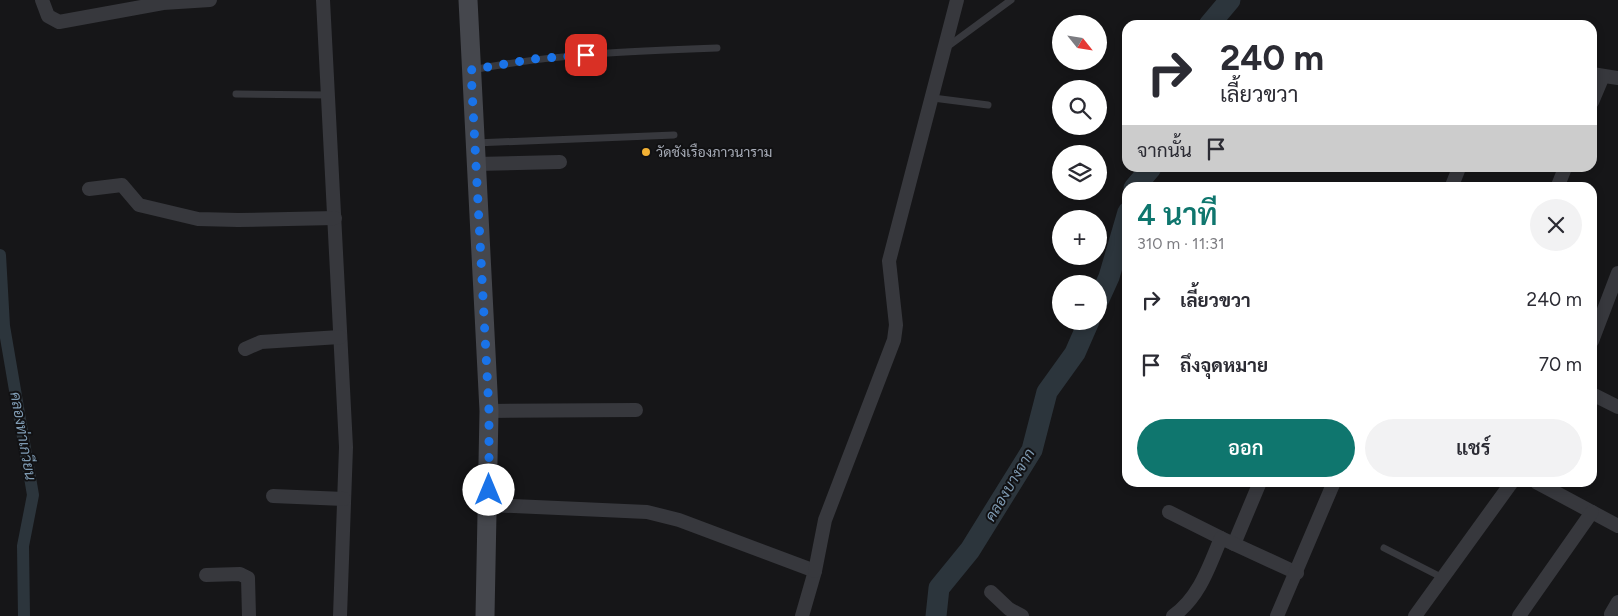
<!DOCTYPE html>
<html lang="th">
<head>
<meta charset="utf-8">
<style>
  body { margin:0; font-family:Figtree,Sarabun,sans-serif; background:#f2f2f3; color:#2b2b33; height:100vh; display:flex; flex-direction:column; font-size:19px; white-space:nowrap }
  * { box-sizing:border-box; margin:0 }
  p { font-size:16px; color:#7c7c81 }
  .icon { flex:none; width:28px; height:28px; fill:none; stroke:currentColor; stroke-width:2; stroke-linecap:round; stroke-linejoin:round }
  .map { position:relative; flex:1; overflow:hidden }
  .drawer { position:absolute; left:1122px; top:182px; width:475px; height:305px; display:flex; flex-direction:column; background:#fff; border-radius:15px; box-shadow:0 2px 8px #0003 }
  .drawer>* { flex:none }
  .top-card { position:absolute; left:1122px; top:20px; width:475px; height:152px; border-radius:15px; box-shadow:0 2px 8px #0003; background:#fff; color:#2b2b33; overflow:hidden }
  .needle { width:32px; rotate:120deg }
  .tools { position:absolute; left:1052px; top:15px; display:grid; gap:10px }
  .tools a { display:grid; place-items:center; width:55px; height:55px; border-radius:50%; background:#fff; box-shadow:0 2px 8px #0003; font-size:25px }
  .pin { position:absolute; display:grid; place-items:center; width:42px; height:42px; color:#fff; margin:-21px; border-radius:10px; box-shadow:0 2px 8px #0006 }
  .me { position:absolute; width:55px; margin:-28px; rotate:0deg; stroke-linejoin:round; filter:drop-shadow(0 0 4px #0008) }
  .turn { display:flex; align-items:center; gap:18px; height:105px; padding:0 15px; font-size:22px }
  .turn .icon { width:65px; height:65px; stroke-width:2.5 }
  .turn b { display:block; font-size:35px; line-height:42px }
  .then { display:flex; align-items:center; height:48px; padding:0 15px; background:#0003; gap:10px; font-size:19px }
  .round { display:grid; place-items:center; flex:none; width:52px; height:52px; border-radius:26px; background:#f2f2f3 }
  .summary { display:flex; align-items:center; justify-content:space-between; height:85px; padding:0 15px }
  h1 { font-size:30px; font-weight:600; line-height:38px; color:#0f766e }
  .cta { display:flex; gap:10px; margin-top:auto; padding:10px 15px }
  .cta a { flex:1; height:58px; border-radius:30px; background:#0f766e; color:#fff; font-size:20px; font-weight:600; line-height:58px; text-align:center }
  .cta a+a { background:#f2f2f3; color:#2b2b33 }
  ul { padding:0; list-style:none }
  li { display:flex; align-items:center; gap:15px; height:65px; padding:0 15px }
  li div { flex:1 }
  li b { display:block; font-size:19px }
  li em { font-style:normal }
  .map>svg:first-child { display:block }
  .lines { fill:none; stroke-linecap:round; stroke-linejoin:round }
  .canal { stroke:#2c353c; stroke-width:12 }
  .river { stroke:#2c353c; stroke-width:21 }
  .lane { stroke:#37383d; stroke-width:7 }
  .street { stroke:#37383d; stroke-width:14 }
  .secondary { stroke:#45474d; stroke-width:19 }
  .route { stroke:#1a73e8; stroke-width:9; stroke-dasharray:0 16.2 }
  .poi-dot { fill:#f2b134; stroke:#111113; stroke-width:2 }
  .labels { text-anchor:middle; dominant-baseline:central; stroke-width:4; stroke-linejoin:round; paint-order:stroke }
  .poi-label { font-size:14px; fill:#a8adb8; stroke:#111113; text-anchor:start }
  .water-label { font-size:15px; font-style:italic; fill:#7f9bb3; stroke:#111113 }
</style>
</head>
<body>
<div class="map">
<svg width="1618" height="616" viewBox="0 0 1618 616">
  <rect width="100%" height="100%" fill="#161618"/>
  <g class="lines">
    <polyline class="canal" points="0,255 4,326 33,495 23,546 24,616"/>
    <g class="river">
      <polyline points="1209,25 1230,0"/>
      <polyline points="1134,188 1151,168"/>
      <polyline points="1099,299 1109,277 1128,212"/>
      <polyline points="936,616 939,588 970,550 1032,450 1047,392 1075,353 1089,321"/>
    </g>
    <g class="lane">
      <polyline points="947,47 1011,0"/>
      <path d="M472,70C552,54 634,51 717,48"/>
      <polyline points="236,94 329,95"/>
      <polyline points="933,98 988,105"/>
      <polyline points="475,143 674,135"/>
      <polyline points="1384,548 1443,578"/>
    </g>
    <g class="street">
      <polyline points="42,0 48,16 59,22 163,3 210,0"/>
      <polyline points="323,0 346,447 340,616"/>
      <polyline points="1592,74 1618,78"/>
      <polyline points="1592,102 1603,76"/>
      <polyline points="476,164 560,162"/>
      <polyline points="1451,188 1459,168"/>
      <polyline points="1557,188 1565,168"/>
      <polyline points="89,189 122,185 139,205 198,219 238,220 335,218"/>
      <polyline points="1592,341 1618,273"/>
      <polyline points="245,349 261,342 340,337"/>
      <polyline points="1592,394 1618,407"/>
      <polyline points="489,411 636,410"/>
      <polyline points="1536,482 1618,526"/>
      <polyline points="273,496 344,499"/>
      <polyline points="489,505 647,512 679,520 815,571 802,616"/>
      <polyline points="1169,512 1221,538"/>
      <polyline points="1234,544 1260,482"/>
      <polyline points="815,571 825,520 894,340 896,325 889,261 957,0"/>
      <polyline points="206,575 240,574 248,578 249,616"/>
      <polyline points="991,592 1009,609 1022,616"/>
      <polyline points="1611,614 1618,602"/>
      <path d="M1173,616C1199,598 1209,567 1221,538L1297,573"/>
      <polyline points="1277,616 1334,482"/>
      <polyline points="1415,616 1512,482"/>
      <polyline points="1519,616 1592,512"/>
    </g>
    <polyline class="secondary" points="468,0 489,411 485,616"/>
  </g>
  <g class="lines">
    <polyline class="route" points="489,490 489,411 471,70 533,59 586,55"/>
  </g>
  <circle class="poi-dot" cx="646" cy="152" r="5"/>
  <g class="labels">
    <g class="poi-label">
      <text x="656" y="152">วัดชังเรืองภาวนาราม</text>
    </g>
    <g class="water-label">
      <text transform="translate(23 436) rotate(80)">คลองท่าเกวียน</text>
      <text transform="translate(1010 485) rotate(-59)">คลองบางจาก</text>
    </g>
  </g>
</svg>
<div class="tools">
<a><svg class="needle" viewBox="-14 -14 28 28"><path d="M0-13l5 13h-10z" fill="#e53935"/><path d="M0 13l5-13h-10z" fill="#7c7c81"/></svg></a>
<a><svg class="icon" aria-label="search" viewBox="0 0 24 24"><circle cx="10" cy="10" r="6"/><path d="M15 15l6 6"/></svg></a>
<a><svg class="icon" aria-label="layers" viewBox="0 0 24 24"><path d="M12 4l9 5-9 5-9-5zM3 14l9 5 9-5"/></svg></a>
<a>+</a>
<a>−</a>
</div>
<div class="pin" style="left:586px;top:55px;background:#d93025"><svg class="icon" aria-label="arrive" viewBox="0 0 24 24"><path d="M6 21V4h12l-3 4 3 4H6"/></svg></div>
<svg class="me" style="left:489px;top:490px" viewBox="-20 -20 40 40"><circle r="19" fill="#fff"/><path d="M0-13L10 11 0 6-10 11z" fill="#1a73e8"/></svg>
<div class="top-card">
<div class="turn"><svg class="icon" aria-label="right" viewBox="0 0 24 24"><path d="M7 20v-9h11M14 6l5 5-5 5"/></svg><div><b>240 m</b>เลี้ยวขวา</div></div>
<div class="then">จากนั้น<svg class="icon" aria-label="arrive" viewBox="0 0 24 24"><path d="M6 21V4h12l-3 4 3 4H6"/></svg></div>
</div>
<section class="drawer">
<div class="summary"><div><h1>4 นาที</h1><p>310 m · 11:31</p></div><a class="round"><svg class="icon" aria-label="close" viewBox="0 0 24 24"><path d="M6 6l12 12M18 6L6 18"/></svg></a></div>
<ul>
<li><svg class="icon" aria-label="right" viewBox="0 0 24 24"><path d="M7 20v-9h11M14 6l5 5-5 5"/></svg><div><b>เลี้ยวขวา</b></div><em>240 m</em></li>
<li><svg class="icon" aria-label="arrive" viewBox="0 0 24 24"><path d="M6 21V4h12l-3 4 3 4H6"/></svg><div><b>ถึงจุดหมาย</b></div><em>70 m</em></li>
</ul>
<div class="cta"><a>ออก</a><a>แชร์</a></div>
</section>
</div>
</body>
</html>
